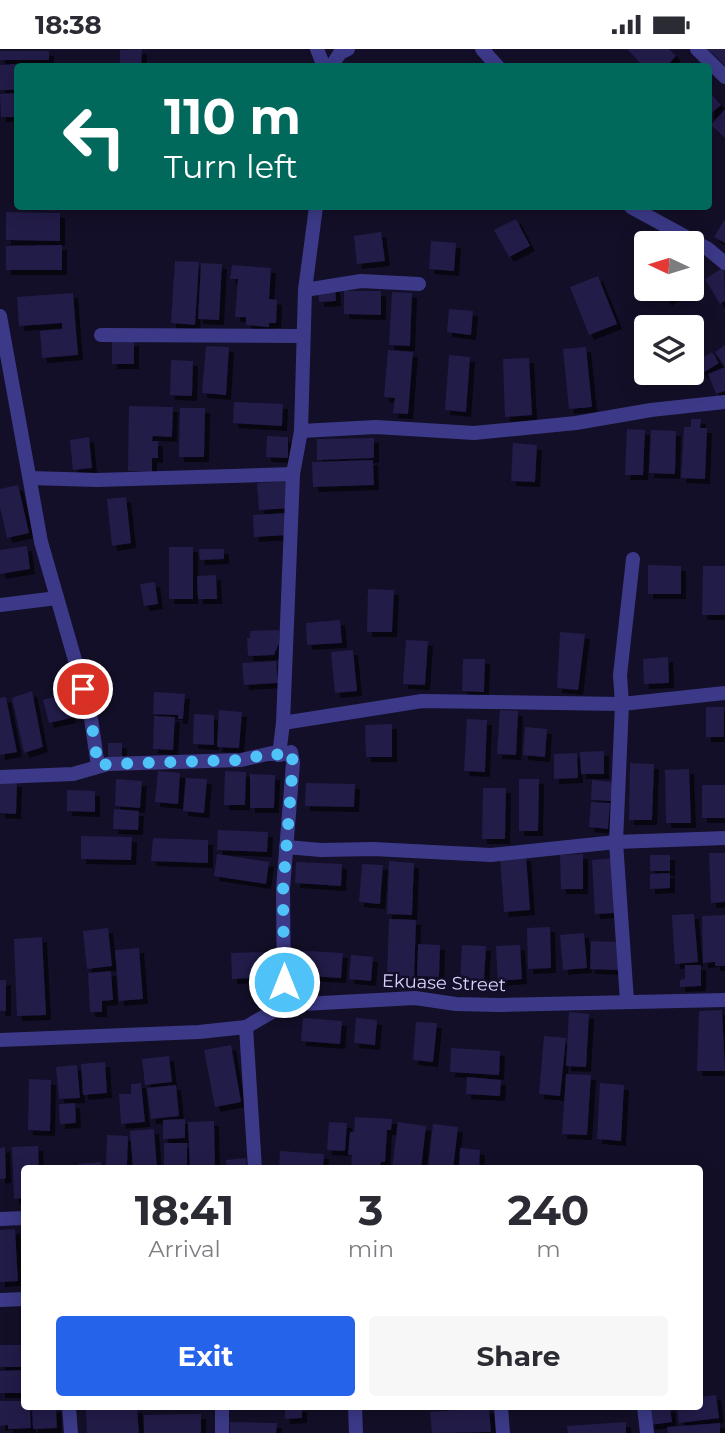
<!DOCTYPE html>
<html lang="en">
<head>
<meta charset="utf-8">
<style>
  body { margin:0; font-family:Montserrat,sans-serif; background:#f7f7f7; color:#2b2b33; height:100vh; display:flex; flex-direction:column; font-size:26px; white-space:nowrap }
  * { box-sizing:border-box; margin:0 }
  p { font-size:23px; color:#7c7c81 }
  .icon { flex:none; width:38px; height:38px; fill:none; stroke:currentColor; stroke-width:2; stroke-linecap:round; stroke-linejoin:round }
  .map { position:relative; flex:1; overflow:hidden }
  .sheet { position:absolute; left:21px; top:1116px; width:682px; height:245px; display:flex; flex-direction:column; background:#fff; border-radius:7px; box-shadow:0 4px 18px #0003 }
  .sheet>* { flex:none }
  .guide { position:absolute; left:14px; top:14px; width:698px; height:147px; border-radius:7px; box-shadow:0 4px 18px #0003; background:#00695c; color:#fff; overflow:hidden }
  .needle { width:46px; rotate:274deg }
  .fabs { position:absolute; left:634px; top:182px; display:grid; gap:14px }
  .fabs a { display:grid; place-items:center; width:70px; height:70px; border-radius:7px; background:#fff; box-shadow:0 4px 18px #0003; font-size:35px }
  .pin { position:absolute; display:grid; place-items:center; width:60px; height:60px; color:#fff; margin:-30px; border:4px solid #fff; border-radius:50%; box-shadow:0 2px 7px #0007 }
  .me { position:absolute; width:77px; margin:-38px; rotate:0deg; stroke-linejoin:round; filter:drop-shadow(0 0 5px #0008) }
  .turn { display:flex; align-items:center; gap:24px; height:147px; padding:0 35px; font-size:32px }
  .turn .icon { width:91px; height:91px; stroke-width:2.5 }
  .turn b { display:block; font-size:49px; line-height:60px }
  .eta { display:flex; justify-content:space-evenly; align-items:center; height:119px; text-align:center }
  .eta b { font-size:42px; font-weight:700; line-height:49px }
  .cta { display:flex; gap:14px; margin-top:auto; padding:14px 35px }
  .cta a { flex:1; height:80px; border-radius:7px; background:#2563eb; color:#fff; font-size:28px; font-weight:700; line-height:80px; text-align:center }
  .cta a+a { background:#f7f7f7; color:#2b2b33 }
  .status { display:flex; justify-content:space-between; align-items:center; height:49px; padding:0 35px; background:#fff; direction:ltr }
  .status svg { height:19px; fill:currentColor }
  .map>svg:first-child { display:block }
  .building { fill:#241b49; filter:url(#shadow) }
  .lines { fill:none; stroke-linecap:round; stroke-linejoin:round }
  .street { stroke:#3c3a88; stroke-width:14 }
  .route { stroke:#4fc3f7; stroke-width:12; stroke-dasharray:0 21.6 }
  .labels { text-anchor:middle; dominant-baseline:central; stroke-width:5; stroke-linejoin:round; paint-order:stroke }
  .street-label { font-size:18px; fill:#dad6ff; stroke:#130f28 }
</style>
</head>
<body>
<div class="status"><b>18:38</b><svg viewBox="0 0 49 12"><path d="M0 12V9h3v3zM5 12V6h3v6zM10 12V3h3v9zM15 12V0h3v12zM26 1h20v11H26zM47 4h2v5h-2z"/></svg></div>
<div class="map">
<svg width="725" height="1384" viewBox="0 0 725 1384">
  <defs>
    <filter id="shadow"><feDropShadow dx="5" dy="5" stdDeviation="0" flood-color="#0009"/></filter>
  </defs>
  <rect width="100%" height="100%" fill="#130f28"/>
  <g class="building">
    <polygon points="142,0 141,18 120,18 120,1"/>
    <polygon points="627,0 669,0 676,7 666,18 644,18"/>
    <polygon points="708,0 725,0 725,17"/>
    <rect x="0" y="2" width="49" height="9"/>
    <polygon points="18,15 18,41 0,41 0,16"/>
    <polygon points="709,42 721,56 709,66"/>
    <polygon points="18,44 18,68 1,68 0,45"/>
    <polygon points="725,60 725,89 711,76"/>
    <polygon points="6,163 60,164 60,192 6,191"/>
    <polygon points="516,170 530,197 509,208 494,181"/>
    <polygon points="725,170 725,194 714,188"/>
    <polygon points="381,183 385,212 357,215 354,187"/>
    <polygon points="431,192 456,194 454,222 429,220"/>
    <polygon points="62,196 62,221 6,221 6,197"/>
    <polygon points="175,212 199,213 195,276 171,274"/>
    <polygon points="201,214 222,215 219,271 198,270"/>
    <polygon points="232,216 271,219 269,250 277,251 276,274 269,274 269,278 246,276 246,268 235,268 238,230 230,230"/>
    <polygon points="724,218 725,252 720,255 705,230"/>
    <polygon points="598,227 617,275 589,286 570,238"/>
    <polygon points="318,237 335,237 336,252 319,253"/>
    <polygon points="658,240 683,240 667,252"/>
    <polygon points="344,242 381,242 381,266 344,265"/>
    <polygon points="392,243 412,244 410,297 389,296"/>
    <polygon points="73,244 78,306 42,309 40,282 62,280 62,274 19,277 17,248"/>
    <polygon points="449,260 473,262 471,286 447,283"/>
    <rect x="112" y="292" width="22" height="23"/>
    <polygon points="725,296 725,342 716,345 708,325 725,318 715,303"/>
    <polygon points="206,297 229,298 226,346 202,344"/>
    <polygon points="586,298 592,358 569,360 563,300"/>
    <polygon points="388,301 413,303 408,365 393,364 395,349 384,348"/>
    <polygon points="712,303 719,314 703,324 696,313"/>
    <polygon points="449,306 470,308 466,363 445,361"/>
    <polygon points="529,309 532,366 505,368 503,310"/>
    <polygon points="171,311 193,312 192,347 170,346"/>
    <polygon points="234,353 283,355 282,377 233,374"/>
    <polygon points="129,357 173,358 172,388 153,387 152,392 158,392 158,409 152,409 152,423 128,422"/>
    <polygon points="180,359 205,359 204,408 179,408"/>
    <polygon points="691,370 701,370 700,379 707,379 705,430 681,429 684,378 691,378"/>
    <polygon points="627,380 645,381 643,426 625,426"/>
    <polygon points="651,381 676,382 675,425 649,424"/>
    <polygon points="267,387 288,388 288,409 266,408"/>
    <polygon points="89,388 92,419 73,421 70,391"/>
    <polygon points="374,389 374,409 317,411 317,390"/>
    <polygon points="513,394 537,396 535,433 511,432"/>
    <polygon points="373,411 374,436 313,438 312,413"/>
    <polygon points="290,432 291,459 259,461 257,434"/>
    <polygon points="18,436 29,484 7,489 0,458 0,440"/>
    <polygon points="126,448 131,494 112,497 107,450"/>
    <polygon points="286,464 287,486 254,488 253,466"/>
    <polygon points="27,497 30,520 0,525 0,501"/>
    <rect x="169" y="498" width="24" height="52"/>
    <polygon points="199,500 224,500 224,510 200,511"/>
    <polygon points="648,516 681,517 681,545 648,545"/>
    <polygon points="703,517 725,517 725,566 702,566"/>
    <polygon points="216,526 217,550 198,550 197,527"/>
    <polygon points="155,533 158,555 144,557 140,535"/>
    <polygon points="368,540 394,541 392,583 367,583"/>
    <polygon points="340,571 342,594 307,596 306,574"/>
    <polygon points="279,581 279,594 274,606 248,607 247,589 250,589 250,582"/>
    <polygon points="560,583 585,585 578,641 557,639"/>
    <polygon points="406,591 428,592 425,636 403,635"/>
    <polygon points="353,601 357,642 335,644 331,603"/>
    <polygon points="668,608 669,634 644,635 643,610"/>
    <polygon points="463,610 485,610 484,643 462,642"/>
    <polygon points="276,612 278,634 244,636 242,614"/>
    <polygon points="32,642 43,698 24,704 12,649"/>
    <polygon points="154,643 185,645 183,670 178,670 178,666 153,665"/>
    <polygon points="65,645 71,669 49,674 43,651"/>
    <polygon points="6,648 17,703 0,706 0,649"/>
    <rect x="706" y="658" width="18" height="30"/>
    <polygon points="219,661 242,663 239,699 217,698"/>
    <polygon points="500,661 518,662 516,706 497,705"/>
    <polygon points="194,665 214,666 214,696 193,695"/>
    <polygon points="154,667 175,668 173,701 153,700"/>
    <polygon points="467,670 487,671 485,723 464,722"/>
    <polygon points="392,675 392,708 366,708 365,676"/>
    <polygon points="525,678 547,680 545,708 523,706"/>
    <rect x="108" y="694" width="14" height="14"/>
    <polygon points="604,702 604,725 581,725 580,703"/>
    <polygon points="577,704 578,729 554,730 554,705"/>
    <polygon points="630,714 654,715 652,771 629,771"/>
    <polygon points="689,720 691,774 666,774 665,721"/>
    <polygon points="158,722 180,724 178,755 155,753"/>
    <polygon points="225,722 246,723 245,756 224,756"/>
    <polygon points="250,725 275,726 274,759 250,759"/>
    <polygon points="186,729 207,730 204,764 183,762"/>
    <polygon points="116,730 142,732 140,759 115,757"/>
    <polygon points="519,730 539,730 538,782 519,782"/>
    <polygon points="592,731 613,733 612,752 591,751"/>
    <polygon points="0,733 17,733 16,765 0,764"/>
    <polygon points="306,734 355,735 354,758 305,757"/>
    <rect x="702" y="736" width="23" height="33"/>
    <polygon points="483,739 506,739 505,790 482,790"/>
    <polygon points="67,741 95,742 95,763 67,762"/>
    <polygon points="591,753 610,754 608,780 589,778"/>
    <polygon points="114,760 139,762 138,781 113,780"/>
    <polygon points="218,781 268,783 267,803 217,801"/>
    <polygon points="81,787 132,788 131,811 81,810"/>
    <polygon points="153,789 208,791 208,814 151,812"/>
    <polygon points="709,804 725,804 725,853 711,854"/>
    <polygon points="217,805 269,813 266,835 214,827"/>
    <polygon points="583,805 583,840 561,840 560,806"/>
    <rect x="650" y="806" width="20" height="16"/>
    <polygon points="526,807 530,861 504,863 500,809"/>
    <polygon points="612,809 616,864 595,865 592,811"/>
    <polygon points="389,812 414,814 412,866 387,865"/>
    <polygon points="296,813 342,815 341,837 295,834"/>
    <polygon points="362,815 383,816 380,855 359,853"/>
    <polygon points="670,824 670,839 650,840 650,825"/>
    <polygon points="694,865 698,913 675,915 672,866"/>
    <polygon points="725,866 725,917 715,917 715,913 703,914 702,867"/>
    <polygon points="389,870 416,871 414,932 387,931"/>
    <polygon points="550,878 551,919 528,920 527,879"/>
    <polygon points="108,879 112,917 87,920 83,882"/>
    <polygon points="584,884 587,919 563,921 560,886"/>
    <polygon points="42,888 46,966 17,967 14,890"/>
    <polygon points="591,892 619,893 618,921 590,920"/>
    <polygon points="418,895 440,896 439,928 417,927"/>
    <polygon points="462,896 486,897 484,931 460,930"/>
    <polygon points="520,896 522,930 498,932 496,897"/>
    <polygon points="139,899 143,950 119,952 115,901"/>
    <polygon points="291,901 343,904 341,929 290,926"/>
    <polygon points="267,903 268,928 232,930 231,904"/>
    <polygon points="351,906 373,908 371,932 349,930"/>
    <polygon points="685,916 701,916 701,937 680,938 680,931 685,930"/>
    <polygon points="111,922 113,951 102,952 102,963 90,963 88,924"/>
    <rect x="0" y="931" width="6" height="31"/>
    <polygon points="722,961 725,1022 697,1022 699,962"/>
    <polygon points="569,963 589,965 586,1018 566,1017"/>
    <polygon points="303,969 342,972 340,995 301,992"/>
    <polygon points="356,969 377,971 375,996 354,994"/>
    <polygon points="416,973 437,974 433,1013 413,1011"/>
    <polygon points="544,987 566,989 560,1047 539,1045"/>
    <polygon points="231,996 241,1053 215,1058 204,1001"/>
    <polygon points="451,999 500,1002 499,1026 450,1023"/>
    <polygon points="169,1007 172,1033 145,1036 142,1010"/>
    <polygon points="105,1013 107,1044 83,1046 81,1015"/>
    <polygon points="77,1016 80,1049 59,1050 56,1018"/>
    <polygon points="566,1025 591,1026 587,1086 562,1085"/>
    <polygon points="467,1028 501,1031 500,1047 466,1045"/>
    <polygon points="29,1030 51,1031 50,1082 28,1081"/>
    <polygon points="141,1034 145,1073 121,1075 119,1045 131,1045 131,1035"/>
    <polygon points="600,1034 624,1036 621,1092 597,1090"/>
    <polygon points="176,1036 179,1067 151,1070 147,1039"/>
    <polygon points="75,1054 76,1074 60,1075 59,1055"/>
    <polygon points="355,1068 392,1070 391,1081 387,1081 385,1113 381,1113 380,1120 351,1119 352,1106 348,1106 350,1083 354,1083"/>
    <polygon points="185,1070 185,1089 163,1090 163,1071"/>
    <polygon points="214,1072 215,1120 190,1120 188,1073"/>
    <polygon points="329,1073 347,1074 345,1102 327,1101"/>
    <polygon points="398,1073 426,1077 421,1120 392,1120"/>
    <polygon points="433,1075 458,1078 453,1120 428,1120"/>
    <polygon points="154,1080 157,1120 133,1120 130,1082"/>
    <polygon points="107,1086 128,1087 127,1116 106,1116"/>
    <rect x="164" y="1094" width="23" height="26"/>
    <polygon points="38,1097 39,1120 24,1120 24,1149 14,1150 12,1098"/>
    <polygon points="5,1098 6,1129 0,1130 0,1099"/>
    <polygon points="460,1099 480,1101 479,1120 459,1120"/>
    <polygon points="280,1102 324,1105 323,1120 279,1120"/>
    <polygon points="246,1109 247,1120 227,1120 226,1111"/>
    <polygon points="101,1113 102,1120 78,1120 78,1115"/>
    <polygon points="15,1180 18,1232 0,1233 0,1181"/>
    <rect x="0" y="1296" width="24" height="22"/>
    <polygon points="24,1321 24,1344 0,1344 0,1322"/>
    <polygon points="716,1346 719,1369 679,1374 677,1358 700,1358 700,1348"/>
    <polygon points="0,1352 24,1352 24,1358 30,1358 31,1379 8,1380 8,1376 0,1377"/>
    <polygon points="32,1358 56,1358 57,1379 33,1380"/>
    <polygon points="285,1358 302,1358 302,1369 285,1370"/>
    <polygon points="648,1358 670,1358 672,1373 650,1376"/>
    <polygon points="137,1359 139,1384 87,1384 86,1361"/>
    <polygon points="489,1359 491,1383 432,1384 430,1363"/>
    <polygon points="201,1365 201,1384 144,1384 144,1366"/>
    <polygon points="230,1373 277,1374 276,1384 230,1384"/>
    <polygon points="626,1373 626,1384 568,1384 567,1377"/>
    <polygon points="720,1374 720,1384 668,1384 667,1378"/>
  </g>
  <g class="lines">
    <g class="street">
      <polyline points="317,0 324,18"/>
      <polyline points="482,0 498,18"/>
      <polyline points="697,0 725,28"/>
      <polyline points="331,18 340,4 348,0"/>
      <polyline points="631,158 708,200 725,214"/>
      <polyline points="305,241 361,232 419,235"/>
      <polyline points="0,267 41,493 90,663 98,717"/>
      <polyline points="101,286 302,287"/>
      <polyline points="301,382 376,378 474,384 576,374 651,361 725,353"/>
      <polyline points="30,429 97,431 293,425"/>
      <polyline points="0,556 57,549"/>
      <polyline points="283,674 422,652 622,655 725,644"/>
      <polyline points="279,706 283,674 293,425 301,382 305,241 316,158"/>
      <polyline points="0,728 73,725 108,715 241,711 272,704 279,706 291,703 293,714 283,840 284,956"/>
      <polyline points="286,798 321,801 373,800 491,806 616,793 725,789"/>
      <polyline points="627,952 616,793 622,655 620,626 633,510"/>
      <polyline points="246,978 255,1120"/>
      <polyline points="0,991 199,983 246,978 284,956 415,949 456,955 499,956 725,951"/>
      <polyline points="0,1170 24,1169"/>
      <polyline points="0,1251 24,1250"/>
      <polyline points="69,1358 71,1384"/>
      <polyline points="355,1358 356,1384"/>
      <polyline points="501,1358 503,1384"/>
      <polyline points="644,1358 647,1384"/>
      <polyline points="222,1384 222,1358"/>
    </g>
  </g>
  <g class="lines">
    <polyline class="route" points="83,640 90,663 98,717 108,715 241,711 272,704 279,706 291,703 293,714 283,841 284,933"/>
  </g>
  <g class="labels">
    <g class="street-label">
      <text transform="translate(444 934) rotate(2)">Ekuase Street</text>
    </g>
  </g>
</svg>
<div class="fabs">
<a><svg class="needle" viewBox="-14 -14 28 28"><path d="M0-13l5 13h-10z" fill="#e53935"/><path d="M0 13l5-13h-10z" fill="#7c7c81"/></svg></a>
<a><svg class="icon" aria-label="layers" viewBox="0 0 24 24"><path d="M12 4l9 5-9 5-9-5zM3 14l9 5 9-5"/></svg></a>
</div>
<div class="pin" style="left:83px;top:640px;background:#d93025"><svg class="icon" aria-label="arrive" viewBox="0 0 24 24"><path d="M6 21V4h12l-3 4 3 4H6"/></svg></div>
<svg class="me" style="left:284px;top:933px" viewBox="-20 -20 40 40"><circle r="17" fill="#4fc3f7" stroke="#fff" stroke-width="3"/><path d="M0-11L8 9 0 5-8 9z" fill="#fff"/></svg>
<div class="guide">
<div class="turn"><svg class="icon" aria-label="left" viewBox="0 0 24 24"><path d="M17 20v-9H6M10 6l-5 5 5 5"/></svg><div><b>110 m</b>Turn left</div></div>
</div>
<section class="sheet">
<div class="eta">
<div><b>18:41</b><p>Arrival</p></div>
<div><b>3</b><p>min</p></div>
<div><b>240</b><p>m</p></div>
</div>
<div class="cta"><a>Exit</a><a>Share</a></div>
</section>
</div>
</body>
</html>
